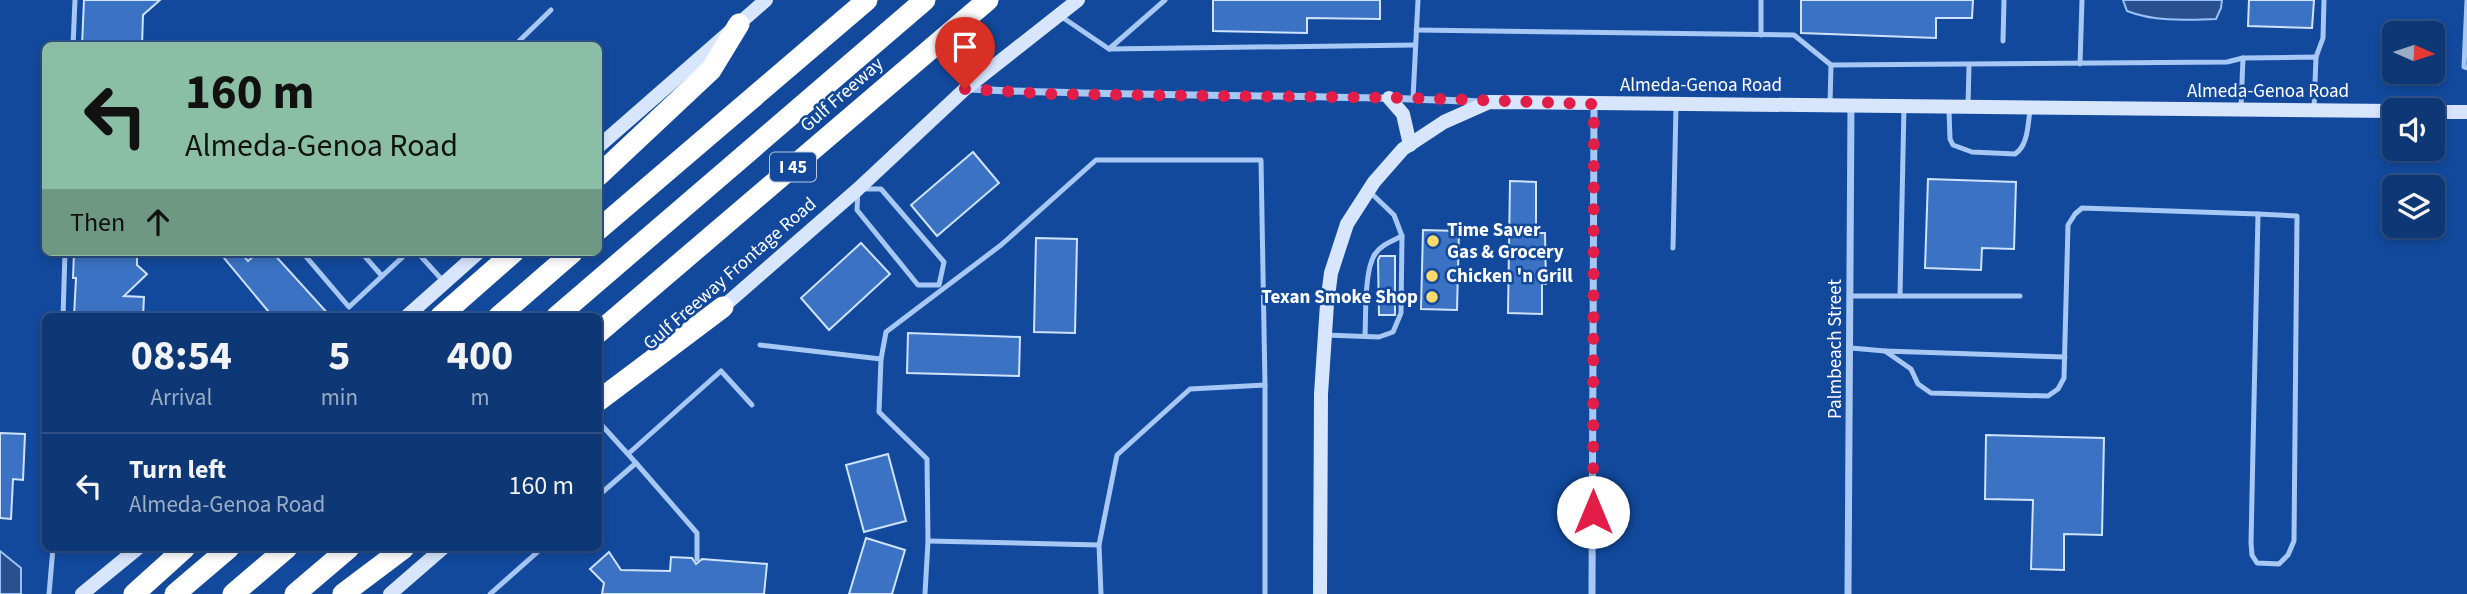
<!DOCTYPE html>
<html lang="en">
<head>
<meta charset="utf-8">
<style>
  body { margin:0; font-family:"Source Sans 3",sans-serif; background:#1c427d; color:#f1f3f6; height:100vh; display:flex; flex-direction:column; font-size:26px; white-space:nowrap }
  * { box-sizing:border-box; margin:0 }
  p { font-size:23px; color:#9bacc5 }
  .icon { flex:none; width:38px; height:38px; fill:none; stroke:currentColor; stroke-width:2; stroke-linecap:round; stroke-linejoin:round }
  .map { position:relative; flex:1; overflow:hidden }
  .side { position:absolute; left:42px; top:313px; width:560px; height:238px; display:flex; flex-direction:column; background:#0e3775; border-radius:10px; box-shadow:0 4px 10px #0003,0 0 0 2px #2e5187 }
  .side>* { flex:none }
  .banner { position:absolute; left:42px; top:42px; width:560px; height:214px; border-radius:10px; box-shadow:0 4px 10px #0003,0 0 0 2px #2e5187; background:#8abfa5; color:#111; overflow:hidden }
  .needle { width:46px; rotate:93deg }
  .fabs { position:absolute; left:2382px; top:21px; display:grid; gap:14px }
  .fabs a { display:grid; place-items:center; width:63px; height:63px; border-radius:10px; background:#0e3775; box-shadow:0 4px 10px #0003,0 0 0 2px #2e5187; font-size:35px }
  .pin { position:absolute; display:grid; place-items:center; width:60px; height:60px; color:#fff; margin:-72px -30px; border-radius:50% 50% 50% 0; rotate:-45deg; box-shadow:0 0 7px #0007 }
  .pin .icon { rotate:45deg }
  .me { position:absolute; width:77px; margin:-38px; rotate:0deg; stroke-linejoin:round; filter:drop-shadow(0 0 5px #0008) }
  .turn { display:flex; align-items:center; gap:24px; height:147px; padding:0 28px; font-size:32px }
  .turn .icon { width:91px; height:91px; stroke-width:2.5 }
  .turn b { display:block; font-size:49px; line-height:60px }
  .then { display:flex; align-items:center; height:66px; padding:0 28px; background:#0003; gap:14px; font-size:26px }
  .eta { display:flex; justify-content:space-evenly; align-items:center; height:119px; text-align:center }
  .eta b { font-size:42px; font-weight:700; line-height:49px }
  ul { padding:0; list-style:none }
  li { display:flex; align-items:center; gap:21px; height:105px; padding:0 28px; border-top:2px solid #2e5187 }
  li div { flex:1 }
  li b { display:block; font-size:26px }
  li em { font-style:normal }
  .map>svg:first-child { display:block }
  .water { fill:#29518f; stroke:#99c1f7; stroke-width:2 }
  .building { fill:#3b72c3; stroke:#cfe2fe; stroke-width:2 }
  .lines { fill:none; stroke-linecap:round; stroke-linejoin:round }
  .lane { stroke:#a7c7f4; stroke-width:5 }
  .street { stroke:#a7c7f4; stroke-width:7 }
  .secondary { stroke:#d7e6fd; stroke-width:14 }
  .highway { stroke:#fff; stroke-width:21 }
  .route { stroke:#e11d48; stroke-width:12; stroke-dasharray:0 21.6 }
  .poi-dot { fill:#ffda6a; stroke:#12499c; stroke-width:2.5 }
  .labels { text-anchor:middle; dominant-baseline:central; stroke-width:5; stroke-linejoin:round; paint-order:stroke }
  .shield { fill:#12499c; stroke:#b8c8e1; stroke-width:2 }
  .shield-label { font-size:18px; font-weight:bold; fill:#fff }
  .street-label { font-size:19px; fill:#fff; stroke:#12499c }
  .poi-label { font-size:19px; font-weight:bold; fill:#fff; stroke:#12499c; text-anchor:start }
</style>
</head>
<body>
<div class="map">
<svg width="2467" height="594" viewBox="0 0 2467 594">
  <rect width="100%" height="100%" fill="#12499c"/>
  <g class="water">
    <path d="M2123,0H2222L2221,8L2216,19C2186,20 2155,22 2127,11Z"/>
    <polygon points="0,551 21,568 21,594 0,594"/>
  </g>
  <g class="building">
    <polygon points="84,0 160,0 143,15 142,46 82,46"/>
    <polygon points="1213,0 1380,0 1380,19 1307,18 1307,33 1213,31"/>
    <polygon points="1801,0 1973,0 1972,18 1936,18 1936,38 1801,33"/>
    <polygon points="2249,0 2314,0 2312,28 2248,26"/>
    <polygon points="973,152 999,183 937,236 911,205"/>
    <polygon points="1928,179 2016,182 2014,249 1982,248 1981,270 1925,268"/>
    <polygon points="1510,181 1536,182 1536,225 1537,233 1545,233 1546,284 1542,284 1542,314 1508,313"/>
    <polygon points="1423,230 1459,231 1457,310 1421,309"/>
    <polygon points="1036,238 1077,239 1075,333 1034,332"/>
    <polygon points="861,243 890,274 829,330 801,298"/>
    <polygon points="74,252 137,252 137,265 147,274 124,296 144,297 143,317 74,317 76,278 73,278"/>
    <polygon points="219,252 240,252 248,261 258,252 272,252 331,317 273,317"/>
    <polygon points="1380,256 1395,256 1395,315 1379,315 1378,260"/>
    <polygon points="908,333 1020,337 1019,376 907,373"/>
    <polygon points="0,433 25,434 23,480 13,479 11,519 0,518"/>
    <polygon points="1986,435 2104,438 2102,535 2064,534 2064,570 2031,569 2033,500 1985,499"/>
    <polygon points="888,454 906,521 864,532 846,465"/>
    <polygon points="866,538 905,550 892,594 849,594"/>
    <polygon points="609,552 621,570 670,571 671,557 692,558 696,564 702,559 767,564 764,594 602,594 604,583 590,569"/>
  </g>
  <g class="lines">
    <g class="lane">
      <polyline points="2467,1 2464,67 2467,68"/>
      <polyline points="1059,15 1109,49 1165,0"/>
      <polyline points="1416,30 1794,35 1831,65 2227,62 2243,58 2316,57 2314,109"/>
      <polyline points="1761,35 1761,0"/>
      <polyline points="2003,41 2004,0"/>
      <polyline points="73,46 75,0"/>
      <polyline points="514,46 551,10"/>
      <polyline points="1109,49 1415,45"/>
      <polyline points="2316,57 2323,38 2324,0"/>
      <polyline points="2080,64 2082,0"/>
      <polyline points="1413,98 1418,0"/>
      <polyline points="1830,104 1831,65"/>
      <polyline points="1968,107 1969,65"/>
      <polyline points="2241,107 2243,58"/>
      <path d="M1949,110L1950,139L1953,145L1972,152L2015,154C2028,146 2028,124 2030,110"/>
      <polygon points="858,189 881,189 944,262 939,285 918,285 857,210"/>
      <polygon points="2258,214 2297,216 2294,541 2288,555 2279,564 2257,563 2252,555 2251,543"/>
      <polyline points="1673,248 1676,105"/>
      <polyline points="302,252 349,307 408,252"/>
      <polyline points="361,252 382,276"/>
      <polyline points="417,252 444,282"/>
      <polyline points="1851,296 2020,296"/>
      <polyline points="1900,296 1904,106"/>
      <polyline points="63,317 65,252"/>
      <polyline points="1325,335 1379,337 1393,332 1401,313 1402,236 1394,215 1371,193"/>
      <path d="M1365,336C1366,317 1364,270 1375,254C1381,245 1392,241 1402,236"/>
      <polyline points="760,345 881,359"/>
      <polyline points="1851,348 1885,351"/>
      <polyline points="2065,357 1885,351 1911,369 1918,384 1931,393 2048,396 2058,389 2064,378 2068,225 2075,214 2082,208 2258,214"/>
      <polyline points="598,421 636,463"/>
      <polyline points="628,454 721,371 752,405"/>
      <polyline points="598,496 636,463 697,533 697,559"/>
      <polyline points="928,541 1099,545"/>
      <polyline points="49,594 53,548"/>
      <polyline points="490,594 542,548"/>
      <polyline points="925,594 928,541 927,459 879,412 881,359 886,332 1001,245 1096,160 1261,160 1265,385 1265,594"/>
      <polyline points="1101,594 1099,545 1117,455 1190,389 1265,385"/>
    </g>
    <g class="street">
      <path d="M968,89C1139,98 1310,93 1481,102"/>
      <polyline points="1592,594 1594,104"/>
      <polyline points="1848,594 1851,105"/>
    </g>
    <g class="secondary">
      <polyline points="1389,98 1403,114 1410,145"/>
      <polyline points="2432,112 2467,112"/>
      <polyline points="598,147 766,0"/>
      <polyline points="717,312 858,189 965,89 1078,0"/>
      <polyline points="406,317 479,252"/>
      <polyline points="82,594 138,548"/>
      <polyline points="390,594 443,548"/>
      <polyline points="1320,594 1321,394 1327,304 1331,273 1347,224 1374,182 1403,149 1444,122 1489,102 2394,111"/>
    </g>
    <g class="highway">
      <polyline points="598,176 711,70 739,24"/>
      <polyline points="598,230 867,0"/>
      <polyline points="440,317 514,252"/>
      <polyline points="498,317 573,252"/>
      <polyline points="556,317 925,0"/>
      <polyline points="598,333 988,0"/>
      <polyline points="598,401 723,307"/>
      <polyline points="134,594 185,548"/>
      <polyline points="175,594 229,548"/>
      <polyline points="233,594 287,548"/>
      <polyline points="295,594 349,548"/>
      <polyline points="343,594 404,548"/>
    </g>
  </g>
  <g class="lines">
    <polyline class="route" points="965,89 1052,94 1413,98 1594,104 1593,512"/>
  </g>
  <g class="poi-dot">
    <circle cx="1433" cy="241" r="7"/>
    <circle cx="1432" cy="276" r="7"/>
    <circle cx="1432" cy="297" r="7"/>
  </g>
  <g class="labels">
    <rect class="shield" x="770" y="152.5" width="46" height="29" rx="5"/>
    <g class="shield-label">
      <text x="793" y="167">I 45</text>
    </g>
    <g class="street-label">
      <text x="1701" y="85">Almeda-Genoa Road</text>
      <text x="2268" y="91">Almeda-Genoa Road</text>
      <text transform="translate(842 95) rotate(-41)">Gulf Freeway</text>
      <text transform="translate(730 274) rotate(-41)">Gulf Freeway Frontage Road</text>
      <text transform="translate(1835 349) rotate(-90)">Palmbeach Street</text>
    </g>
    <g class="poi-label">
      <text x="1447" y="230">Time Saver<tspan x="1447" dy="22">Gas &amp; Grocery</tspan></text>
      <text x="1446" y="276">Chicken 'n Grill</text>
      <text x="1418" y="297" text-anchor="end">Texan Smoke Shop</text>
    </g>
  </g>
</svg>
<div class="fabs">
<a><svg class="needle" viewBox="-14 -14 28 28"><path d="M0-13l5 13h-10z" fill="#e53935"/><path d="M0 13l5-13h-10z" fill="#9bacc5"/></svg></a>
<a><svg class="icon" aria-label="sound" viewBox="0 0 24 24"><path d="M4 9h4l5-4v14l-5-4H4zM17 9q2 3 0 6"/></svg></a>
<a><svg class="icon" aria-label="layers" viewBox="0 0 24 24"><path d="M12 4l9 5-9 5-9-5zM3 14l9 5 9-5"/></svg></a>
</div>
<div class="pin" style="left:965px;top:89px;background:#d93025"><svg class="icon" aria-label="arrive" viewBox="0 0 24 24"><path d="M6 21V4h12l-3 4 3 4H6"/></svg></div>
<svg class="me" style="left:1593px;top:512px" viewBox="-20 -20 40 40"><circle r="19" fill="#fff"/><path d="M0-13L10 11 0 6-10 11z" fill="#e11d48"/></svg>
<div class="banner">
<div class="turn"><svg class="icon" aria-label="left" viewBox="0 0 24 24"><path d="M17 20v-9H6M10 6l-5 5 5 5"/></svg><div><b>160 m</b>Almeda-Genoa Road</div></div>
<div class="then">Then<svg class="icon" aria-label="ahead" viewBox="0 0 24 24"><path d="M12 20V5M6 11l6-6 6 6"/></svg></div>
</div>
<section class="side">
<div class="eta">
<div><b>08:54</b><p>Arrival</p></div>
<div><b>5</b><p>min</p></div>
<div><b>400</b><p>m</p></div>
</div>
<ul>
<li><svg class="icon" aria-label="left" viewBox="0 0 24 24"><path d="M17 20v-9H6M10 6l-5 5 5 5"/></svg><div><b>Turn left</b><p>Almeda-Genoa Road</p></div><em>160 m</em></li>
</ul>
</section>
</div>
</body>
</html>
